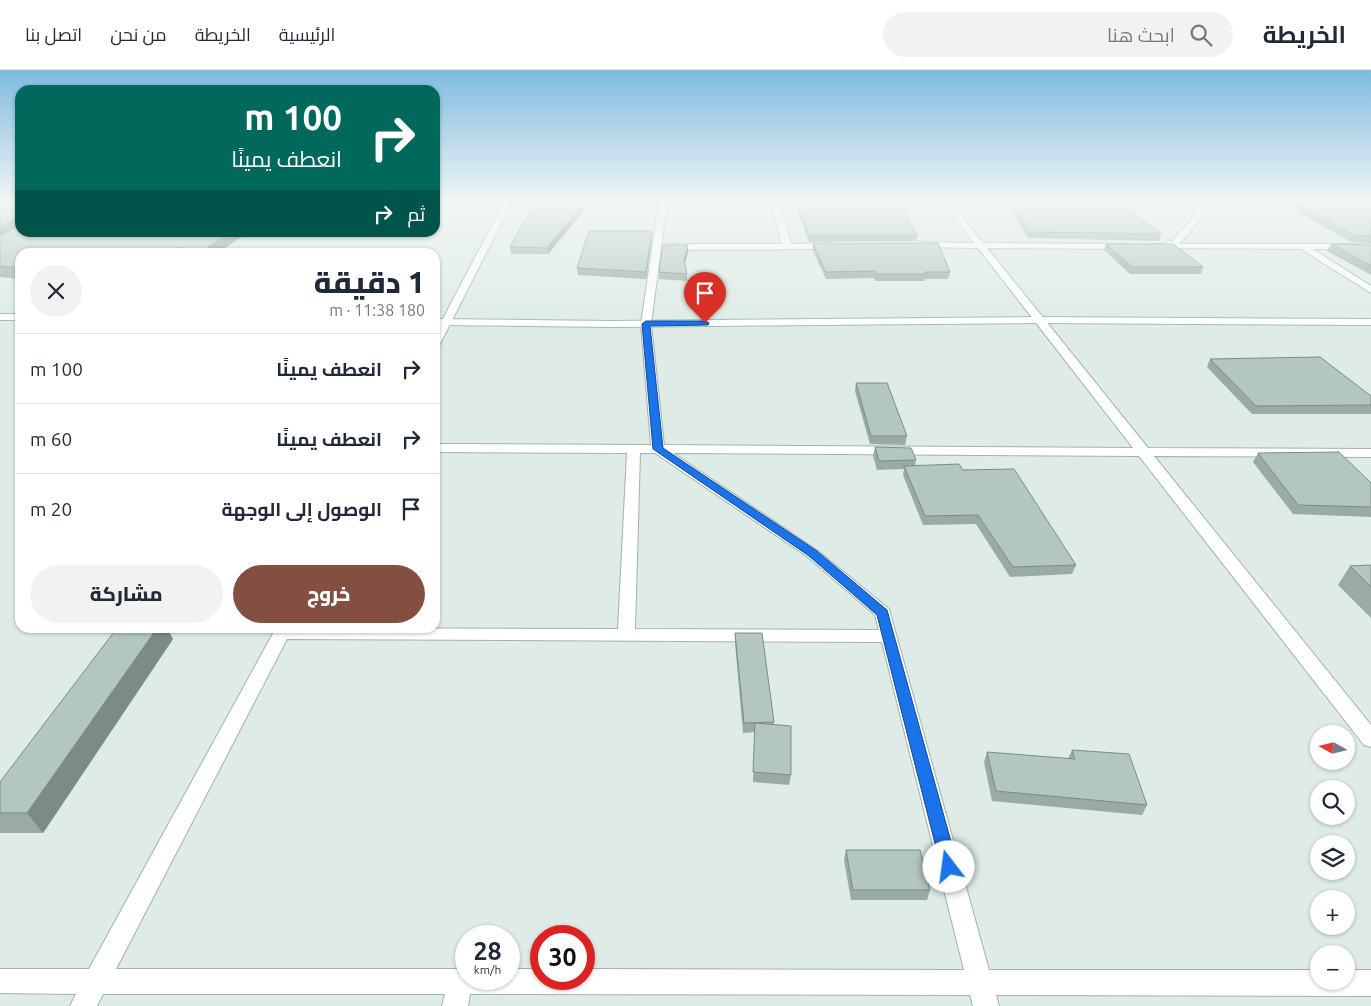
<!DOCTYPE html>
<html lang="ar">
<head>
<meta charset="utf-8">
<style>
  body { margin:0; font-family:Ubuntu,Cairo,sans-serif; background:#f2f2f3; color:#1f2937; direction:rtl; height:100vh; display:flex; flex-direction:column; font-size:19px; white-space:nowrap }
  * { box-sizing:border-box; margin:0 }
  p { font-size:16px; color:#747a83 }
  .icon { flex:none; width:28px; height:28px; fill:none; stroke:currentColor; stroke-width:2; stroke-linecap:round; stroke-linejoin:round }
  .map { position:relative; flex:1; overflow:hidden; direction:ltr }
  .sheet { position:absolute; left:15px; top:178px; width:425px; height:385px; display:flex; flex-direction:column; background:#fff; border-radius:15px; box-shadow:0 1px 4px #0004; direction:rtl }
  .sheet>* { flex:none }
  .top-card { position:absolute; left:15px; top:15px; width:425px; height:152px; border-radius:15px; box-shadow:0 1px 4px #0004; direction:rtl; background:#00695c; color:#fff; overflow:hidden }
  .needle { width:32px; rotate:278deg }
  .fabs { position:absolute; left:1310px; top:655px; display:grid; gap:10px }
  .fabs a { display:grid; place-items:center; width:45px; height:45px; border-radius:50%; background:#fff; box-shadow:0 1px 4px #0004; font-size:25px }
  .speed { position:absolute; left:455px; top:855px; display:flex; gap:10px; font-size:25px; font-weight:700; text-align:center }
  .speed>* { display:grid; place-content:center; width:65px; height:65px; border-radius:50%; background:#fff; box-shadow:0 1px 4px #0004; line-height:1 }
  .speed small { font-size:12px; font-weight:400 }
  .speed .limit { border:8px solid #d22; background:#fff; color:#111 }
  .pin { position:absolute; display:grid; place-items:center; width:42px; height:42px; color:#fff; margin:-51px -21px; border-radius:50% 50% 50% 0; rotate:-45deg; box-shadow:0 0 5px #0007 }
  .pin .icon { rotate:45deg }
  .me { position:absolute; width:55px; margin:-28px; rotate:345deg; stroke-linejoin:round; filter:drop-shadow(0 0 4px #0008) }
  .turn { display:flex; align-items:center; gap:18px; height:105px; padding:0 15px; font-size:22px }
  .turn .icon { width:65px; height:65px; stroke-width:2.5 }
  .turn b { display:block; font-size:35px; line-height:42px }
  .then { display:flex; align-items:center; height:48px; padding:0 15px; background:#0003; gap:10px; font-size:19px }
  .round { display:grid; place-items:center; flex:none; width:52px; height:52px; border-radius:26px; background:#f2f2f3 }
  .head { display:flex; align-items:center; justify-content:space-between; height:85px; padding:0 15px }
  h1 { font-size:30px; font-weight:800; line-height:38px }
  .action { display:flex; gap:10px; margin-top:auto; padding:10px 15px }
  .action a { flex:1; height:58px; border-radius:30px; background:#834f40; color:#fff; font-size:20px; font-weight:800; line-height:58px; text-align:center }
  .action a+a { background:#f2f2f3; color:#1f2937 }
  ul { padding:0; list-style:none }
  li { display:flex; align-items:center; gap:15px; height:70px; padding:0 15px; border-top:1px solid #e0e1e3 }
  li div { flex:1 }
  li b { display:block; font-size:19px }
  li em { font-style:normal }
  header { display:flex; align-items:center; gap:30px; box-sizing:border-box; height:70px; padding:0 25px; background:#fff; border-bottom:1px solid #e0e1e3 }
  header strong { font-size:24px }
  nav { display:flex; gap:28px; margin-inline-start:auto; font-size:18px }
  .search { width:350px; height:45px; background:#f2f2f3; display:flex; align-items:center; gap:12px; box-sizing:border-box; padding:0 18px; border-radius:28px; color:#747a83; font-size:19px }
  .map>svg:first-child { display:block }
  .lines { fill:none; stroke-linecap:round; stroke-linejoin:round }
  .street-casing { stroke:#a1b3ad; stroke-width:2 }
  .secondary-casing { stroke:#9cb8af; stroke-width:2 }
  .street { fill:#fff; fill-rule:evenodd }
  .secondary { fill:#fff; fill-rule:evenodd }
  .wall { fill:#9aaaa4 }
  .shaded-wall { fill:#7d8b86 }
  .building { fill:#b3c6bf; stroke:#7d8b86 }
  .route { fill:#1a73e8; stroke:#114b97 }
</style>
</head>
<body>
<header>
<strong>الخريطة</strong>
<div class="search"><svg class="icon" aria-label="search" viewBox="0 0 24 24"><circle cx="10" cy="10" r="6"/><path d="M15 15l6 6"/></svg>ابحث هنا</div>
<nav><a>الرئيسية</a><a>الخريطة</a><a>من نحن</a><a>اتصل بنا</a></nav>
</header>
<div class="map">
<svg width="1371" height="936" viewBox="0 0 1371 936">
  <rect width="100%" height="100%" fill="#deebe6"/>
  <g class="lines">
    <defs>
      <g id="street">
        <polygon points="504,132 512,132 440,274 435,277 435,264"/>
        <path d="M659,132H667L651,254L664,375L1133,378L978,178L915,177L914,175L918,172L974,173L942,132H950L983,173L1128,174V178L1125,179L987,178L1148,378L1371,379V387L1154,386L1371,655V677L1364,675L1139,386L673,383L818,481L889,539L989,900H1319V911H1346V900H1371V926L996,925L999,936H973L970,925L470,924L468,936H442L445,924H103L97,936H70L76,924L0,923V899H89L276,558L618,559L627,383L435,382V374L651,375L641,254ZM640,383H655L808,487L875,545L879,560L635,559ZM287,569L882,572L964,900L584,899V909H541V899H509V909H466V899H116Z"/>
        <polygon points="771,132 779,132 791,174 833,173 837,176 833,179 668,180 664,177 668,174 782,174"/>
        <polygon points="1201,132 1209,132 1195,156 1179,174 1371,174 1371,180 1313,179 1371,216 1371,223 1301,179 1153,178 1153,174 1164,174 1168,170 1171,172 1189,153"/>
      </g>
      <g id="secondary">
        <rect x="0" y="244" width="20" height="6"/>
        <polygon points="1039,247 1371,249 1371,255 1039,253 612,257 435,255 435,249 612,251"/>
      </g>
    </defs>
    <use href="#street" class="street-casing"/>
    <use href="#secondary" class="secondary-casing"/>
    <use href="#street" class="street"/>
    <use href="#secondary" class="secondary"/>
  </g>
  <g class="wall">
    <polygon points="0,132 20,132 20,162 249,162 219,182 20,182 20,211 19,209 0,207"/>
    <polygon points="535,132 591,132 548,184 511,184 510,177"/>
    <polygon points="794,132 900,132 917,165 916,171 809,172"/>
    <polygon points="1006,132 1119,132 1161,164 1159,171 1028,168"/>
    <polygon points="1280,132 1371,132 1371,173 1351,172"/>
    <polygon points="652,168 646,209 578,205 577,198"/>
    <polygon points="813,174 950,202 948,209 925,209 925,211 875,211 874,208 826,209 813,181"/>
    <polygon points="1106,174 1203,197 1201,204 1130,204 1104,180"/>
    <polygon points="1331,174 1371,175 1371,205 1327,181"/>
    <polygon points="688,182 685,193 687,204 687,211 659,209 659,202"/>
    <polygon points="1210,289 1371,326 1371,344 1252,344 1207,297"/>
    <polygon points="856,313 907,366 905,375 870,374 855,321"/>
    <polygon points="875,377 916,390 915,395 963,400 1076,495 1072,504 1010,507 976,454 923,455 903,405 904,399 877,400 873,386"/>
    <polygon points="1258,383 1371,413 1371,447 1293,444 1253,392"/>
    <polygon points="1371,495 1371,548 1338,515 1350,496"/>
    <polygon points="735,563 774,652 774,655 791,705 789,715 753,712 755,662 743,663 735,573"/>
    <polygon points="173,569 43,763 0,763 0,712"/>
    <polygon points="1072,680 1147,735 1142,745 992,731 984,692 987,682 1068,689"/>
    <polygon points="846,780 930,820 927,830 851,830 844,790"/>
  </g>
  <g class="shaded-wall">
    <polygon points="585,132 591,132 548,184 547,178"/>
    <polygon points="14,149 19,159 0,170 0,157"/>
    <polygon points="652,161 652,168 646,209 646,202"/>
    <polygon points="230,162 249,162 219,182 206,182 205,179"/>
    <polygon points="688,175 688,182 684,197 684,190"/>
    <polygon points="175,178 177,182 167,182"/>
    <polygon points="157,558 167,558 173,569 43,763 27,743"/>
  </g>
  <g class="building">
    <polygon points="0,132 20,132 20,150 14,149 0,157"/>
    <polygon points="535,132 585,132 547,178 510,177"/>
    <polygon points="796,132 900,132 917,165 809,165"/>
    <polygon points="1011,132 1119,132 1161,164 1030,162"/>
    <polygon points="1293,132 1371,132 1371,166 1354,165"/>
    <polygon points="20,155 20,162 230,162 205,179 175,178 167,182 20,182 20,198 0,196 0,166"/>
    <polygon points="589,161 652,161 646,202 577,198"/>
    <polygon points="938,173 950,202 925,202 926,204 876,204 875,201 826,202 813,174"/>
    <polygon points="1106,174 1173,174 1203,197 1132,197"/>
    <polygon points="1331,174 1371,175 1371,196"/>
    <polygon points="663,175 688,175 684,190 687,204 659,202"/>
    <polygon points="1320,287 1371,326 1371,335 1256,336 1210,289"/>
    <polygon points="856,313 887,313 907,366 871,366"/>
    <polygon points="875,377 911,378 916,390 879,391"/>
    <polygon points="1339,382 1371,413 1371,437 1298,435 1258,383"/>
    <polygon points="959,394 963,400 1014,399 1076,495 1013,497 978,445 925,446 904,396"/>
    <polygon points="1371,495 1371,517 1350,496"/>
    <polygon points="117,558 157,558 27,743 0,743 0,712"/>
    <polygon points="735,563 762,563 774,652 744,653"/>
    <polygon points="755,653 791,656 791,705 753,702"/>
    <polygon points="1072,680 1129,684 1147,735 996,721 987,682 1075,689"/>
    <polygon points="846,780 920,780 930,820 853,820"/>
  </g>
  <linearGradient id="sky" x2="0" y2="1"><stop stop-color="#7fbbe0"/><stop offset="0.5" stop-color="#f0f6f4"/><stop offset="1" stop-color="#f0f6f4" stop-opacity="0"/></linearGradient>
  <rect width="1371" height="263" fill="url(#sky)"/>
  <polygon class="route" points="705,251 709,253 708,255 650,256 663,378 817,481 887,540 958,797 955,803 949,805 943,803 941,797 877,545 809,486 653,379 642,254 646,251"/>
</svg>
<div class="fabs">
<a><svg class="needle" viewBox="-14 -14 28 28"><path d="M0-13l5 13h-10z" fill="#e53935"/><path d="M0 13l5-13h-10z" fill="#747a83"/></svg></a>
<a><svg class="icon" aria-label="search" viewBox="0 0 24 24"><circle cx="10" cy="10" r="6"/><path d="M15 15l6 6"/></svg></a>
<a><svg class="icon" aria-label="layers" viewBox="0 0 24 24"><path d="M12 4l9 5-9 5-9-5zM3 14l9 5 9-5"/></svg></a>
<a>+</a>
<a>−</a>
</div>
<div class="speed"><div>28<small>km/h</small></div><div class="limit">30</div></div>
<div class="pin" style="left:705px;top:253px;background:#d93025"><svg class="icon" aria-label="arrive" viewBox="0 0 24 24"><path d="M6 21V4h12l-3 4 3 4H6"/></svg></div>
<svg class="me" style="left:949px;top:797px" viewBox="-20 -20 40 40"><circle r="19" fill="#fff"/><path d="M0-13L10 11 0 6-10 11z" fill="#1a73e8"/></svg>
<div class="top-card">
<div class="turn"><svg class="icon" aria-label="right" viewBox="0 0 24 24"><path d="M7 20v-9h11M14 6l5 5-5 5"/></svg><div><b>100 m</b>انعطف يمينًا</div></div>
<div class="then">ثم<svg class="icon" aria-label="right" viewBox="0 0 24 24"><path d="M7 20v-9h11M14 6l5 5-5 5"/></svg></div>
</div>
<section class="sheet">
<div class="head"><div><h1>1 دقيقة</h1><p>180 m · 11:38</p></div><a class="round"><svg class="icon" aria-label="close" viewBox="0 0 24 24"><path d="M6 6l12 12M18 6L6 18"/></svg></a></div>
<ul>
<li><svg class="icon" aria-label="right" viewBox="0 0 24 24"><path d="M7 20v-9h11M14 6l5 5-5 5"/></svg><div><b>انعطف يمينًا</b></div><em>100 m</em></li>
<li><svg class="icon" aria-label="right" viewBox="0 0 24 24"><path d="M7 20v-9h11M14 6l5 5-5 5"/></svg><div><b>انعطف يمينًا</b></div><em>60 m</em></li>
<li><svg class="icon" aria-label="arrive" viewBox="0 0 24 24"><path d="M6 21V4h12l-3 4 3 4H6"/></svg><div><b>الوصول إلى الوجهة</b></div><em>20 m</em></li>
</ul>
<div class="action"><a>خروج</a><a>مشاركة</a></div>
</section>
</div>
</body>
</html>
